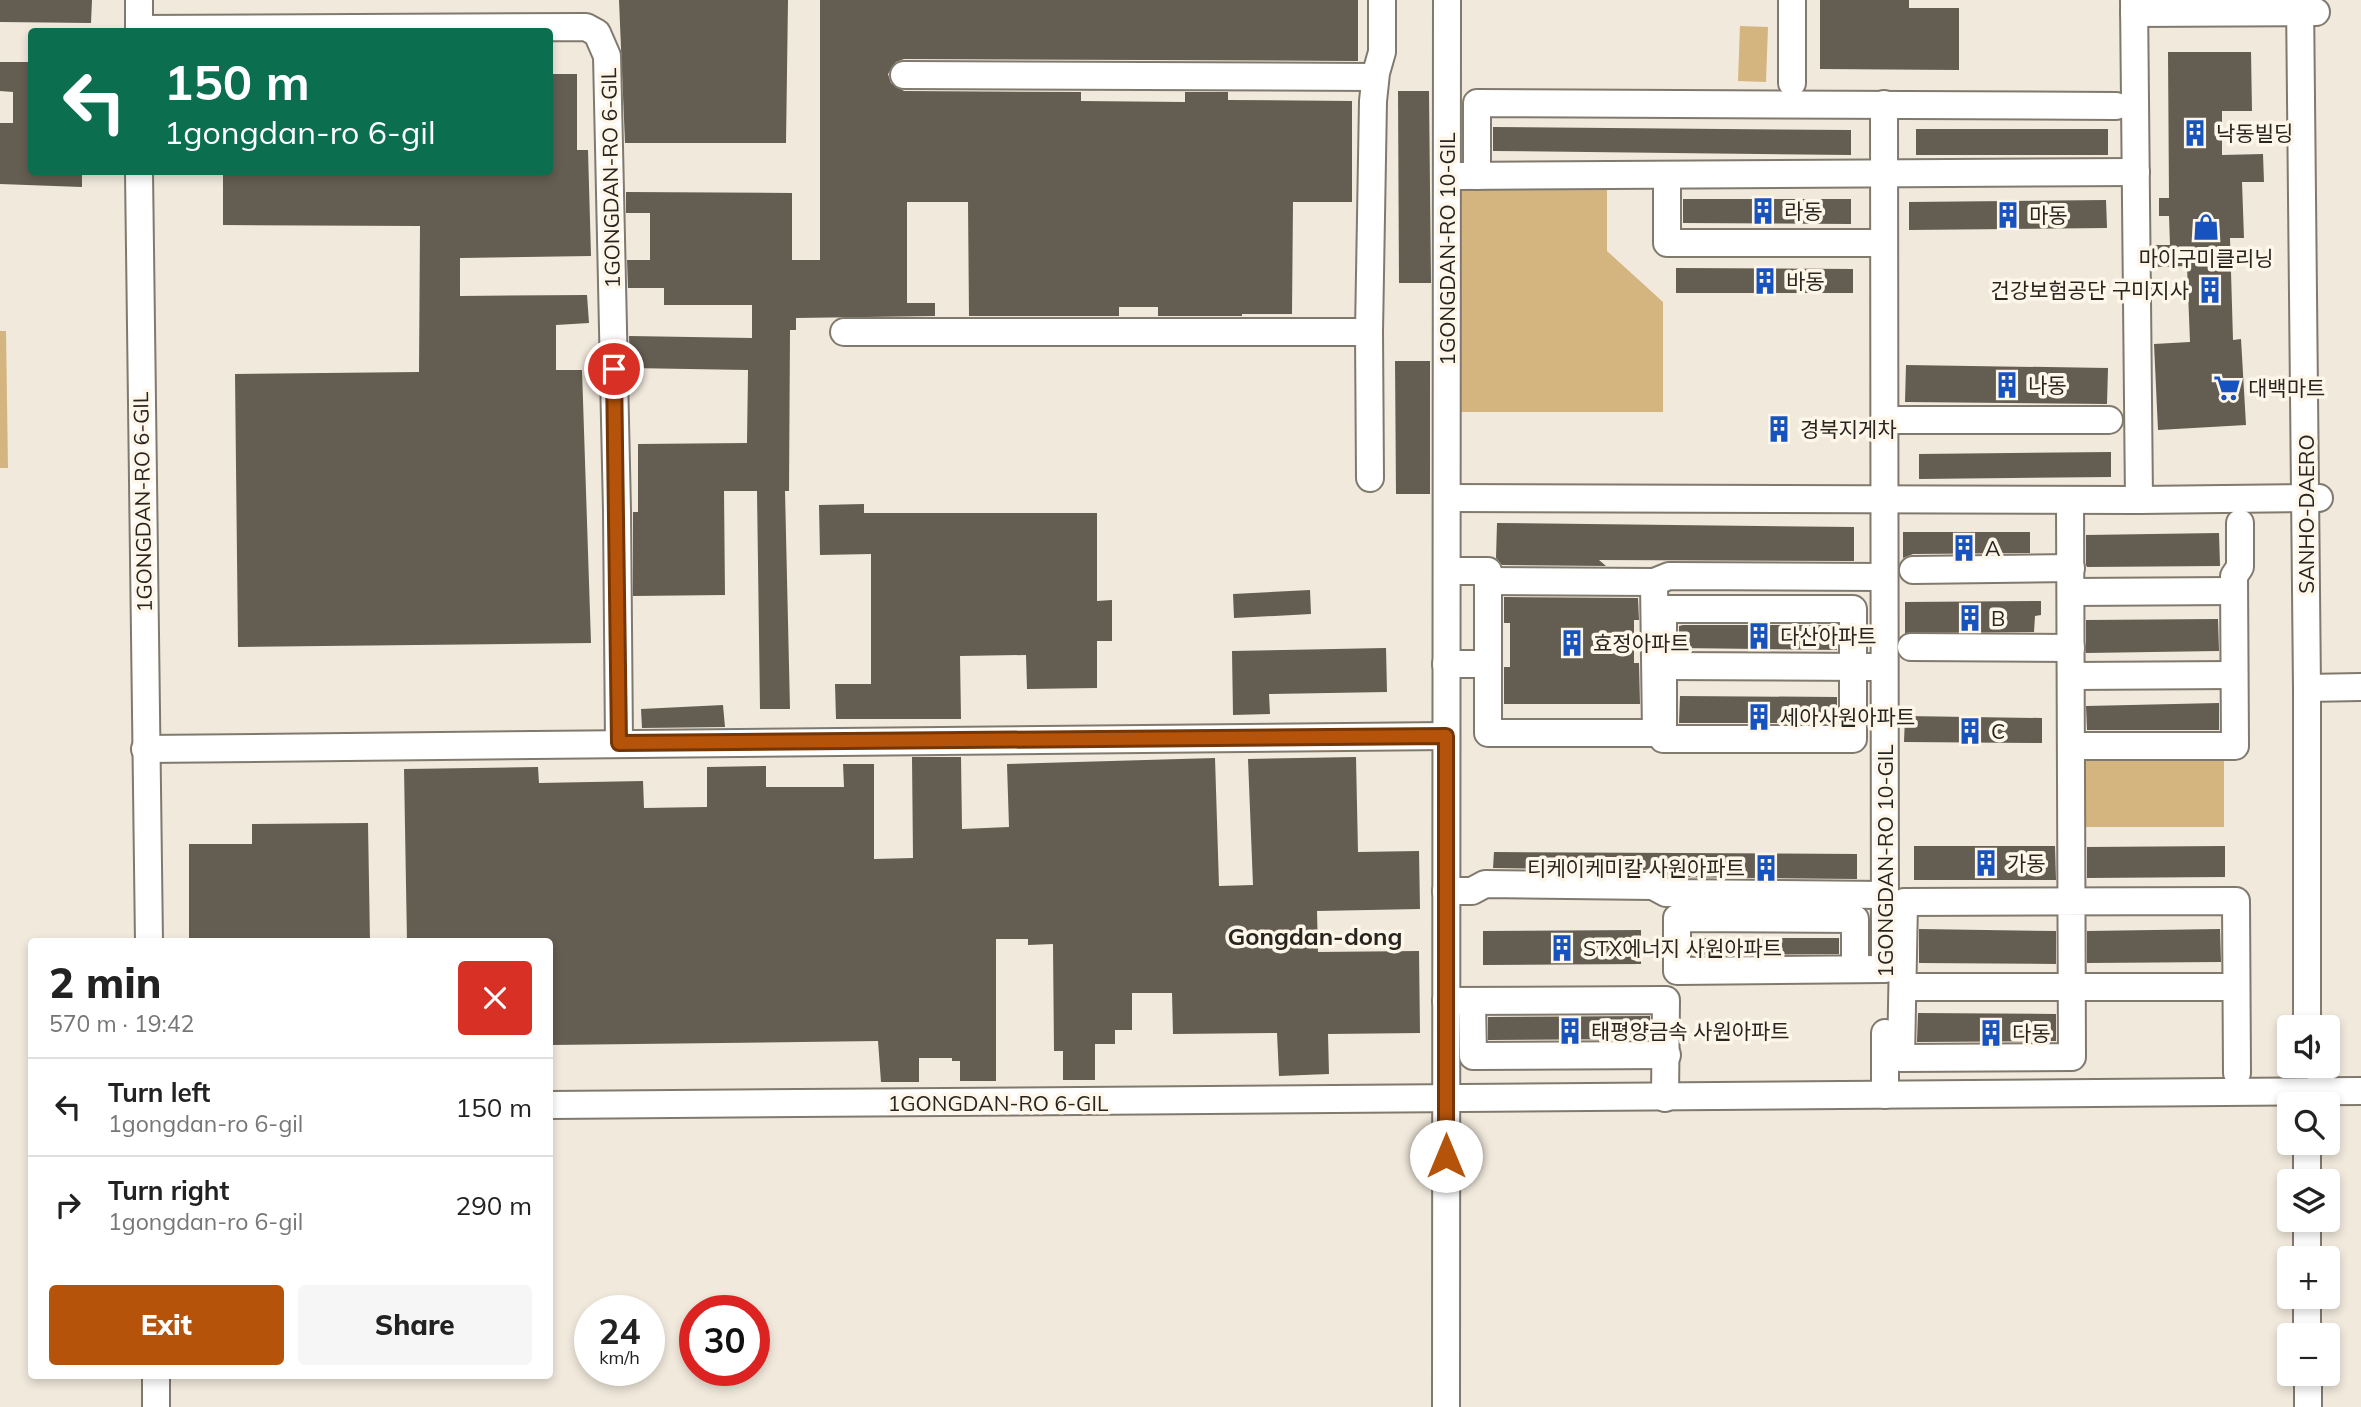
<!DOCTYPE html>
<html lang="en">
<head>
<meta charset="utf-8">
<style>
  body { margin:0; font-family:Mulish,"Noto Sans KR",sans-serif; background:#f6f6f6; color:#222; height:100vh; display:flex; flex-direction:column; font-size:26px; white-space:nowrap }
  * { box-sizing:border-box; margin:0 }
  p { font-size:23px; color:#767676 }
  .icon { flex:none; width:38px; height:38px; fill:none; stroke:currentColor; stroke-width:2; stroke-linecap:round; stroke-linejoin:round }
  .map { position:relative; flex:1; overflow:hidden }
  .panel { position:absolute; left:28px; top:938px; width:525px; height:441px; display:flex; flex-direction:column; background:#fff; border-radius:7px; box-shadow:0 4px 10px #0003 }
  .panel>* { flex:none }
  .guide { position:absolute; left:28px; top:28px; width:525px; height:147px; border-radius:7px; box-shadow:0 4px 10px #0003; background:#0b6e4f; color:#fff; overflow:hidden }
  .tools { position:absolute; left:2277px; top:1015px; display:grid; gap:14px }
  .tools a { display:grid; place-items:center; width:63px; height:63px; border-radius:7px; background:#fff; box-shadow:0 4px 10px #0003; font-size:35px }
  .speed { position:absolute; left:574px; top:1295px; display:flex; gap:14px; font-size:35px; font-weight:700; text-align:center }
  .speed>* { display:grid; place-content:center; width:91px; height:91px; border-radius:50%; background:#fff; box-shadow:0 4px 10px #0003; line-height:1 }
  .speed small { font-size:18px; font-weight:400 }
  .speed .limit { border:10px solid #d22; background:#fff; color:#111 }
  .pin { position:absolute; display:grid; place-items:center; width:60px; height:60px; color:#fff; margin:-30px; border:4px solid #fff; border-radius:50%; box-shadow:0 2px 7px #0007 }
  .me { position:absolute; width:77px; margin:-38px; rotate:0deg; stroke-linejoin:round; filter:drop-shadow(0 0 5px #0008) }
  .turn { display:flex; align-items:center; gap:24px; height:147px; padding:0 21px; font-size:32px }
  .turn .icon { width:91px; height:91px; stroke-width:2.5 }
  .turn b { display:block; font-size:49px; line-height:60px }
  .round { display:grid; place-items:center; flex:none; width:74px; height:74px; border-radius:7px; background:#f6f6f6 }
  .summary { display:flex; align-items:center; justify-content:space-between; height:119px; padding:0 21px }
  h1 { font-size:42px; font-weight:800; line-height:52px }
  .primary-button { display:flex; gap:14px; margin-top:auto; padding:14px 21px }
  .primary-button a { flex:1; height:80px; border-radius:7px; background:#b45309; color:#fff; font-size:28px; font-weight:800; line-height:80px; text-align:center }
  .primary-button a+a { background:#f6f6f6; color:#222 }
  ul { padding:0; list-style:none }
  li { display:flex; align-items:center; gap:21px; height:98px; padding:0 21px; border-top:2px solid #e0e0e0 }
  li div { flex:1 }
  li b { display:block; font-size:26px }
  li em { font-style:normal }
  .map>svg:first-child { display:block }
  .green { fill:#d4b57f }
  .building { fill:#645d51 }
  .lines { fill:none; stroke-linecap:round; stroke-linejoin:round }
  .minor-casing { stroke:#80796d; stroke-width:30 }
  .minor { stroke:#fff; stroke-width:26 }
  .route-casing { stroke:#753606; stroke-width:18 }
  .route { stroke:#b45309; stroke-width:12 }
  .labels { text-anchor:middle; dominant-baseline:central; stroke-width:7; stroke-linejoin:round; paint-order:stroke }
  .poi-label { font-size:21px; fill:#272520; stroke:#fef6e9; text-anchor:start }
  .street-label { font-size:21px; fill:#272520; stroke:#fef6e9 }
  .quarter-label { font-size:24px; font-weight:bold; fill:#272520; stroke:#fef6e9 }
</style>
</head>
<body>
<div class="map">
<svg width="2361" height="1407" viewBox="0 0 2361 1407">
  <rect width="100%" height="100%" fill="#f1e9dc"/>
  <g class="green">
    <polygon points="1740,26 1768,27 1766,82 1738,81"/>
    <polygon points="1457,185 1607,185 1607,251 1663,302 1663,412 1457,412"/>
    <polygon points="0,331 6,331 8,468 0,468"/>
    <polygon points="2224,755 2224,827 2080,827 2079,756"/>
  </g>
  <g class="building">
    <polygon points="0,0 92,0 91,23 0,22"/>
    <polygon points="619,0 788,0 786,143 625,143"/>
    <polygon points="820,0 1358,0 1358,61 904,59 896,62 888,74 891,83 904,91 1081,92 1081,101 1185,102 1185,92 1228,92 1228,100 1352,101 1352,202 1293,202 1292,314 1242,314 1242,316 1158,316 1158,307 1119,307 1119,316 969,316 968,202 907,202 907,303 935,303 935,316 796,318 796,330 790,330 789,491 785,491 790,709 760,709 757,491 724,491 725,595 633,596 633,512 638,512 638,444 747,443 748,370 630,368 629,336 752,338 752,305 664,305 664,288 628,288 627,260 650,260 650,213 626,213 626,192 792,193 792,260 820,260"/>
    <polygon points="1820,0 1909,0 1909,8 1959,8 1959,70 1820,69"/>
    <polygon points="2168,52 2251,52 2252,111 2222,111 2222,155 2263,154 2264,182 2242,182 2244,238 2230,238 2233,340 2241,339 2246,425 2158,430 2154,344 2190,342 2187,266 2154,267 2154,245 2170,245 2169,216 2159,216 2159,198 2169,198"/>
    <polygon points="0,62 32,62 32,172 82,172 82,187 0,184 0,123 13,123 13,92 0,91"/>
    <polygon points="550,74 577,74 577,150 588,150 591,256 460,258 460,296 587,295 589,323 556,325 556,370 582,370 591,643 238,647 235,374 419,372 420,226 223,225 223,173 550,172"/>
    <polygon points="1398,91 1429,91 1431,283 1399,283"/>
    <polygon points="1493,127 1851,130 1851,155 1493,151"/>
    <rect x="1916" y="129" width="192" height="26"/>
    <polygon points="1683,199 1851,199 1851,224 1683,223"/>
    <polygon points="2106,200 2107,228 1909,230 1909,202"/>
    <polygon points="1676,268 1853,269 1853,293 1676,293"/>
    <polygon points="1395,361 1430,361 1430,494 1396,494"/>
    <polygon points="1906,365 2108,368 2107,404 1905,402"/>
    <polygon points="2111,452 2111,477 1919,479 1919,454"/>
    <polygon points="864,504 864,513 1097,513 1097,601 1112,600 1112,641 1097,641 1097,688 1027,689 1026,655 960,656 961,719 836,719 835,684 871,684 871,554 820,555 819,505"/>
    <polygon points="1497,523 1854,527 1854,561 1599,560 1606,566 1502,565 1496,558"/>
    <polygon points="1903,532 2030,532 2030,553 1913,554 1903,558"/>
    <polygon points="2219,533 2220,566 2087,567 2086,565 2086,535"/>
    <polygon points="1310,590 1311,614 1234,618 1233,594"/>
    <polygon points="1504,597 1638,598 1639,620 1634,620 1634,663 1639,663 1640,704 1504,704 1504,667 1510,667 1510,623 1504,623"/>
    <polygon points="2041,601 2041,615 2035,616 2034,632 1905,633 1905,602"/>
    <polygon points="2218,619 2219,651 2086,653 2086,620"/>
    <polygon points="1830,625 1837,627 1837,650 1679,648 1679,626 1683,625"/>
    <polygon points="1386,648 1387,692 1269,694 1270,714 1233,715 1232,651"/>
    <polygon points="1680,696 1837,697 1837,723 1679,723"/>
    <polygon points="2219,703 2219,730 2087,730 2086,706"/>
    <polygon points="723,705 725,727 642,728 641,709"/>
    <polygon points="1905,716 2042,718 2042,743 1904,742"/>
    <polygon points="912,757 961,757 962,829 1009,827 1007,764 1215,758 1219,886 1253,885 1248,759 1356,757 1358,852 1419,851 1420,909 1317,911 1318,952 1419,951 1420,1033 1328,1034 1329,1074 1279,1076 1277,1033 1173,1034 1172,993 1132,993 1132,1030 1115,1030 1115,1044 1095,1044 1095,1080 1063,1080 1063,1051 1054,1051 1053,944 1028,945 1028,939 996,939 996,1081 960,1081 960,1061 952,1061 952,1058 919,1058 919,1082 881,1082 878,1041 550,1045 550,942 407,942 404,769 538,767 539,783 643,781 644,808 707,807 707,767 766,766 766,787 844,787 843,764 874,764 874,859 913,858"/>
    <polygon points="368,823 370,942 189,942 189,844 252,844 252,824"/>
    <polygon points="1914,846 2055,846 2056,880 1914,880"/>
    <polygon points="2225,846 2225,877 2087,878 2087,847"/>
    <polygon points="1494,852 1857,854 1857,879 1670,877 1653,870 1493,868"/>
    <polygon points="1919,929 2056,931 2056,964 1919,963"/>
    <polygon points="2220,929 2221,962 2087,963 2087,931"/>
    <polygon points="1641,930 1641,964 1483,965 1483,931"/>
    <polygon points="1693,938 1839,938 1839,954 1693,955"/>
    <polygon points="1918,1013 2056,1014 2056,1041 1917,1042"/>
    <polygon points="1650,1016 1650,1039 1488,1040 1488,1017"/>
  </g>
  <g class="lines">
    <defs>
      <g id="minor">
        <polyline points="139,0 139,32"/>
        <polyline points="1792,0 1792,83"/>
        <polyline points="2134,0 2139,500"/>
        <polyline points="2300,0 2307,688 2307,1027"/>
        <polyline points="2134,13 2316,12"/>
        <polyline points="139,29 586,27 597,33 607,56 617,511 619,743"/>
        <polyline points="904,75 1375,77"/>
        <polyline points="1884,104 1885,967"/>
        <polyline points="139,172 149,942"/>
        <polyline points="1459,176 2136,172"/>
        <polyline points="1477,176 1477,103 2116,106"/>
        <polyline points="1667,176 1667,243 1884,243"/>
        <polyline points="844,332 1369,332"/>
        <polyline points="1884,420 2109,420"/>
        <polyline points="1370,478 1369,332 1373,101 1376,73 1382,52 1382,0"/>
        <polyline points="1447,498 2139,500 2319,498"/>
        <polyline points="2070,500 2072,1057 1901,1058 1904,902 2236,901 2237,1073"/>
        <polyline points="1913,570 2071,568"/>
        <polyline points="1447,571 1488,571 1488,664"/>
        <polyline points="1488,581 1654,582"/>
        <polyline points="2071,592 2234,591"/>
        <rect x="1663" y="609" width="190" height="130"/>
        <polyline points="1911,647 2071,648"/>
        <polyline points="1446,664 1488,664 1488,733 1656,733 1654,582 1669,576 1884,577"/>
        <polyline points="1663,666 1871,667"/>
        <polyline points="2071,676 2234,675"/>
        <polyline points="2307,688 2361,687"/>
        <polyline points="2071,746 2235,746 2234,576 2240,567 2240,523"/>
        <polyline points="145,749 1446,736"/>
        <polyline points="1446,891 1472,891 1485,884 1653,886 1666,893 1885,895"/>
        <polyline points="1855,969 1855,919 1677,918 1677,971 1885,969"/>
        <polyline points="1903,987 2236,987"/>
        <polyline points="1446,1001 1666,1000 1665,1098"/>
        <polyline points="1472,1001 1473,1056 1667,1055"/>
        <polyline points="1885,1033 1885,1095"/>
        <polyline points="2321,1066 2321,1104"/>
        <polyline points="550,1105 2361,1091"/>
        <polyline points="2307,1143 2307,1181"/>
        <polyline points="2307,1220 2307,1258"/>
        <polyline points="2307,1297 2307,1335"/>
        <polyline points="2308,1374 2308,1407"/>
        <polyline points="156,1376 156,1407"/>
        <polyline points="1446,1407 1447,0"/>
      </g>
    </defs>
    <use href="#minor" class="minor-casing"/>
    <use href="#minor" class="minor"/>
  </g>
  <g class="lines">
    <defs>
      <polyline id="route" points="614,369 619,743 1446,736 1446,1156"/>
    </defs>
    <use href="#route" class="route-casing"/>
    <use href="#route" class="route"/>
  </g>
  <defs>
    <symbol id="building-bare" viewBox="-9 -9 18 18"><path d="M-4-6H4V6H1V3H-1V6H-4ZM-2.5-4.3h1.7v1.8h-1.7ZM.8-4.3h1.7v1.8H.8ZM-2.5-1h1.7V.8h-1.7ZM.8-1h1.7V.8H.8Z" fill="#1753bf" stroke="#fef6e9" stroke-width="2.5" paint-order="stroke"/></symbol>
    <symbol id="shop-bare" viewBox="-9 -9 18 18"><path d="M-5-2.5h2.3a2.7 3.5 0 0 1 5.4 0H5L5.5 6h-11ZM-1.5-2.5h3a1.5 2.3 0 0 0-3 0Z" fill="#1753bf" stroke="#fef6e9" stroke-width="2.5" paint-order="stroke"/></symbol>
    <symbol id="supermarket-bare" viewBox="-9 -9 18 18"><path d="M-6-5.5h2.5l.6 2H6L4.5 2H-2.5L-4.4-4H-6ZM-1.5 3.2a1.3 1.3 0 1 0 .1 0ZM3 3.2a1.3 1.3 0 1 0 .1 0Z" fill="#1753bf" stroke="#fef6e9" stroke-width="2.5" paint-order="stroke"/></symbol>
  </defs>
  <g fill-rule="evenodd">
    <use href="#building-bare" x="2176" y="114" width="38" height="38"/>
    <use href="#building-bare" x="1744" y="192" width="38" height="38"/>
    <use href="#building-bare" x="1989" y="196" width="38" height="38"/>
    <use href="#shop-bare" x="2187" y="208" width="38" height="38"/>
    <use href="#building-bare" x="1746" y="262" width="38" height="38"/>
    <use href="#building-bare" x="2191" y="271" width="38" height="38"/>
    <use href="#building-bare" x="1988" y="366" width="38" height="38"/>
    <use href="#supermarket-bare" x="2208" y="369" width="38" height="38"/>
    <use href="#building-bare" x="1760" y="410" width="38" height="38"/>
    <use href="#building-bare" x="1945" y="529" width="38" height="38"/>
    <use href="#building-bare" x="1951" y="599" width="38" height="38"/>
    <use href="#building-bare" x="1740" y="617" width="38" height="38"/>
    <use href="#building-bare" x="1553" y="624" width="38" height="38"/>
    <use href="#building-bare" x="1740" y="698" width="38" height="38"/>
    <use href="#building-bare" x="1951" y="712" width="38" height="38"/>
    <use href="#building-bare" x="1967" y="844" width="38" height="38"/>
    <use href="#building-bare" x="1747" y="849" width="38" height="38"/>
    <use href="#building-bare" x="1543" y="929" width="38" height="38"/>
    <use href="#building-bare" x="1551" y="1012" width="38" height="38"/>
    <use href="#building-bare" x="1972" y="1014" width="38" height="38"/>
  </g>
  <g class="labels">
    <g class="poi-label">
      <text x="2216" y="133">낙동빌딩</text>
      <text x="1784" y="211">라동</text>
      <text x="2029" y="215">마동</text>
      <text x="2206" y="258" text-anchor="middle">마이구미클리닝</text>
      <text x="1786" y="281">바동</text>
      <text x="2189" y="290" text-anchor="end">건강보험공단 구미지사</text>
      <text x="2028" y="385">나동</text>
      <text x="2248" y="388">대백마트</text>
      <text x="1800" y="429">경북지게차</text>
      <text x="1985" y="548">A</text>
      <text x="1991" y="618">B</text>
      <text x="1780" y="636">다산아파트</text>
      <text x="1593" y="643">효정아파트</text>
      <text x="1780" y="717">세아사원아파트</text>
      <text x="1991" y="731">C</text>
      <text x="2007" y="863">가동</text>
      <text x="1745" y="868" text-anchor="end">티케이케미칼 사원아파트</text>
      <text x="1583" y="948">STX에너지 사원아파트</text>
      <text x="1591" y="1031">태평양금속 사원아파트</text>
      <text x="2012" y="1033">다동</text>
    </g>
    <g class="street-label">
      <text transform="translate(610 178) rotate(-91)">1GONGDAN-RO 6-GIL</text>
      <text transform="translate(1447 249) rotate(-90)">1GONGDAN-RO 10-GIL</text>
      <text transform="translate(142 502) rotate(-91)">1GONGDAN-RO 6-GIL</text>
      <text transform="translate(2306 514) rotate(-90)">SANHO-DAERO</text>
      <text transform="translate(1885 861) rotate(-90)">1GONGDAN-RO 10-GIL</text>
      <text x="998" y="1103">1GONGDAN-RO 6-GIL</text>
    </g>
    <g class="quarter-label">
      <text x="1315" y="936">Gongdan-dong</text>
    </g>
  </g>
</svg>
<div class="tools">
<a><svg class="icon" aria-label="sound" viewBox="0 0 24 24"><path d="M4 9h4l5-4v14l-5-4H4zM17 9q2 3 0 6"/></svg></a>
<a><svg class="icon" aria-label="search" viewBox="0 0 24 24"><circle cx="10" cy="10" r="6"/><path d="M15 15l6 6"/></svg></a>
<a><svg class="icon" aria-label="layers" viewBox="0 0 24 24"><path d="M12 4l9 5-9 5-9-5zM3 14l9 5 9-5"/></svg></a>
<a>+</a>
<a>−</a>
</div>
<div class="speed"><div>24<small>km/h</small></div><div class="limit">30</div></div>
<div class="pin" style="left:614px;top:369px;background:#d93025"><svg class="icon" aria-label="arrive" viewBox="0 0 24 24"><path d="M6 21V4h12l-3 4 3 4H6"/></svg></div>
<svg class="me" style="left:1446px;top:1156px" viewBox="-20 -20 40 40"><circle r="19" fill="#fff"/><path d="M0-13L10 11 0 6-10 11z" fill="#b45309"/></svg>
<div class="guide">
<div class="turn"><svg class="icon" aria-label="left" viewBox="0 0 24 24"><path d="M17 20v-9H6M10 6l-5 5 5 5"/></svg><div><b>150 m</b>1gongdan-ro 6-gil</div></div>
</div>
<section class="panel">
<div class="summary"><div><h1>2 min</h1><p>570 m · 19:42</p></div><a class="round" style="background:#d93025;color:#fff"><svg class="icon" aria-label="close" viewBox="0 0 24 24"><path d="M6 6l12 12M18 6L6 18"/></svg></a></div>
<ul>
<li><svg class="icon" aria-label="left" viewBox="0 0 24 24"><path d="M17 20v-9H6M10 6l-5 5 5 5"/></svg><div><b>Turn left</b><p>1gongdan-ro 6-gil</p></div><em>150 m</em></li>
<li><svg class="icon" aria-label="right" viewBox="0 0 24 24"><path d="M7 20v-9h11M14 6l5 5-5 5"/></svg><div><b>Turn right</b><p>1gongdan-ro 6-gil</p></div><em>290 m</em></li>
</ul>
<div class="primary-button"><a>Exit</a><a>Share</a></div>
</section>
</div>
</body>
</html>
